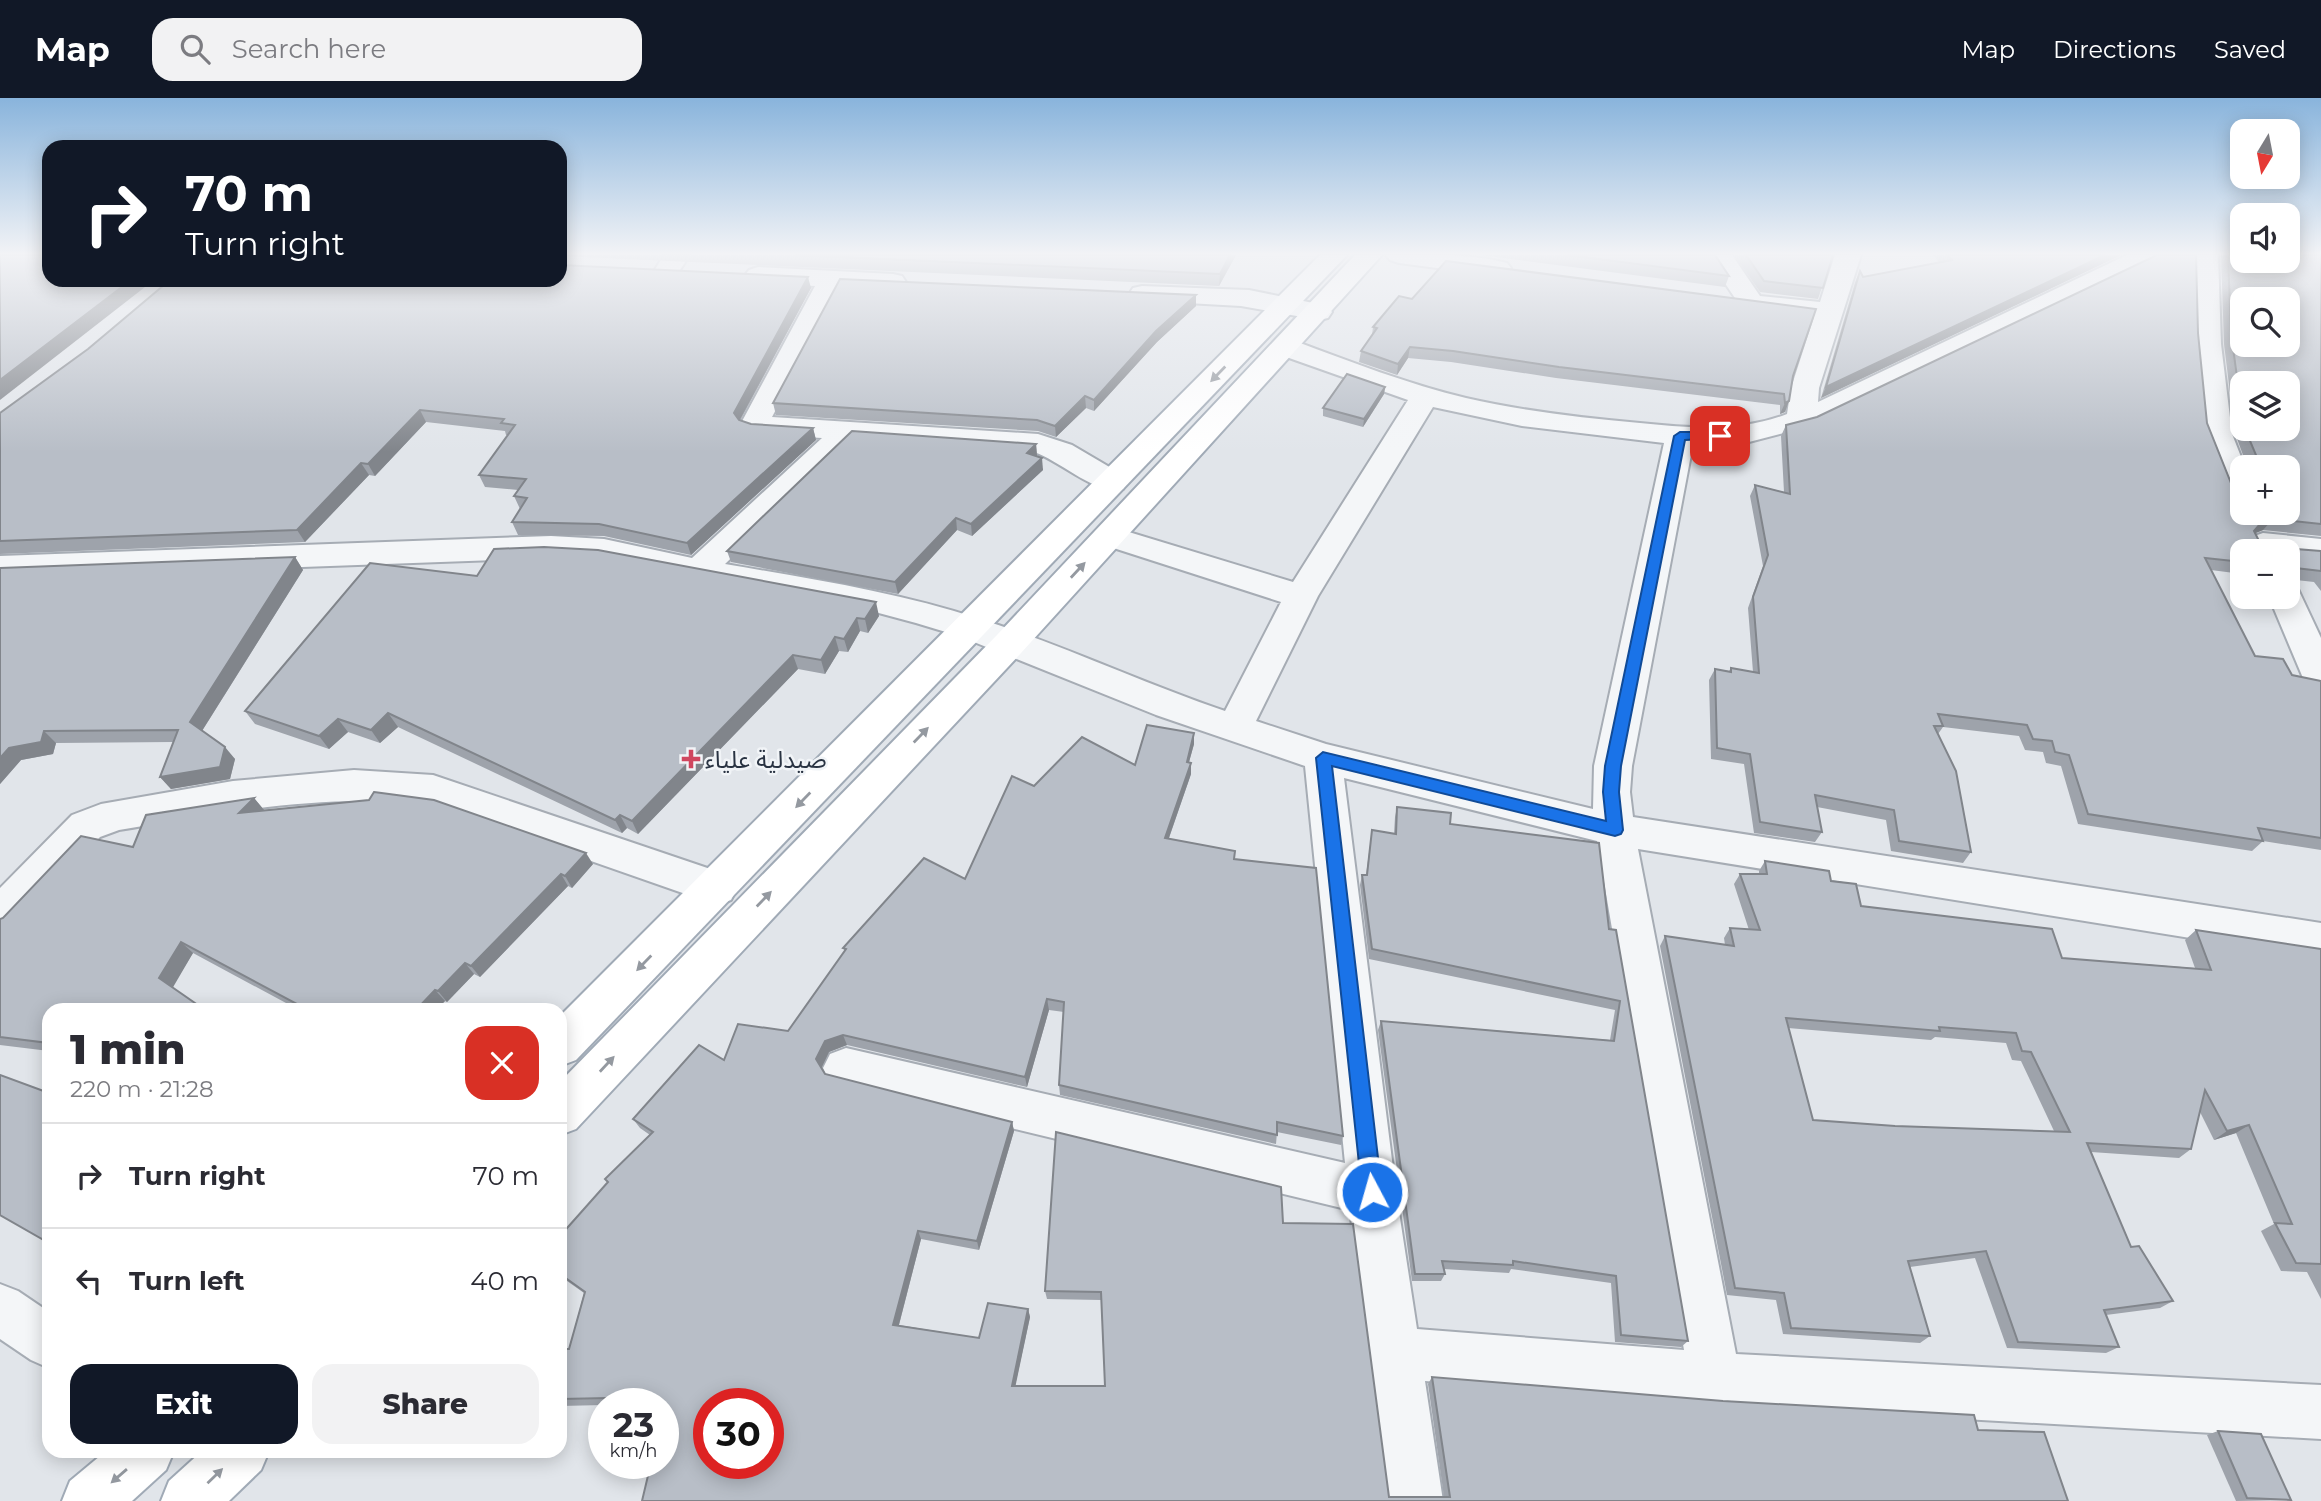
<!DOCTYPE html>
<html lang="en">
<head>
<meta charset="utf-8">
<style>
  body { margin:0; font-family:Montserrat,"Noto Sans Arabic",sans-serif; background:#f2f2f3; color:#2b2b33; height:100vh; display:flex; flex-direction:column; font-size:26px; white-space:nowrap }
  * { box-sizing:border-box; margin:0 }
  p { font-size:23px; color:#7c7c81 }
  .icon { flex:none; width:38px; height:38px; fill:none; stroke:currentColor; stroke-width:2; stroke-linecap:round; stroke-linejoin:round }
  .map { position:relative; flex:1; overflow:hidden }
  .sheet { position:absolute; left:42px; top:905px; width:525px; height:455px; display:flex; flex-direction:column; background:#fff; border-radius:21px; box-shadow:0 4px 18px #0003 }
  .sheet>* { flex:none }
  .banner { position:absolute; left:42px; top:42px; width:525px; height:147px; border-radius:21px; box-shadow:0 4px 18px #0003; background:#111827; color:#fff; overflow:hidden }
  .needle { width:46px; rotate:190deg }
  .fabs { position:absolute; left:2230px; top:21px; display:grid; gap:14px }
  .fabs a { display:grid; place-items:center; width:70px; height:70px; border-radius:14px; background:#fff; box-shadow:0 4px 18px #0003; font-size:35px }
  .speed { position:absolute; left:588px; top:1290px; display:flex; gap:14px; font-size:35px; font-weight:700; text-align:center }
  .speed>* { display:grid; place-content:center; width:91px; height:91px; border-radius:50%; background:#fff; box-shadow:0 4px 18px #0003; line-height:1 }
  .speed small { font-size:18px; font-weight:400 }
  .speed .limit { border:10px solid #d22; background:#fff; color:#111 }
  .pin { position:absolute; display:grid; place-items:center; width:60px; height:60px; color:#fff; margin:-30px; border-radius:14px; box-shadow:0 4px 10px #0006 }
  .me { position:absolute; width:77px; margin:-38px; rotate:354deg; stroke-linejoin:round; filter:drop-shadow(0 0 5px #0008) }
  .turn { display:flex; align-items:center; gap:24px; height:147px; padding:0 28px; font-size:32px }
  .turn .icon { width:91px; height:91px; stroke-width:2.5 }
  .turn b { display:block; font-size:49px; line-height:60px }
  .round { display:grid; place-items:center; flex:none; width:74px; height:74px; border-radius:21px; background:#f2f2f3 }
  .headline { display:flex; align-items:center; justify-content:space-between; height:119px; padding:0 28px }
  h1 { font-size:42px; font-weight:800; line-height:52px }
  .primary-button { display:flex; gap:14px; margin-top:auto; padding:14px 28px }
  .primary-button a { flex:1; height:80px; border-radius:21px; background:#111827; color:#fff; font-size:28px; font-weight:800; line-height:80px; text-align:center }
  .primary-button a+a { background:#f2f2f3; color:#2b2b33 }
  ul { padding:0; list-style:none }
  li { display:flex; align-items:center; gap:21px; height:105px; padding:0 28px; border-top:2px solid #e1e1e2 }
  li div { flex:1 }
  li b { display:block; font-size:26px }
  li em { font-style:normal }
  header { display:flex; align-items:center; gap:42px; box-sizing:border-box; height:98px; padding:0 35px; background:#111827; color:#fff }
  header strong { font-size:33px }
  nav { display:flex; gap:38px; margin-inline-start:auto; font-size:24px }
  .search { width:490px; height:63px; background:#f2f2f3; display:flex; align-items:center; gap:18px; box-sizing:border-box; padding:0 24px; border-radius:21px; color:#7c7c81; font-size:26px }
  .map>svg:first-child { display:block }
  .lines { fill:none; stroke-linecap:round; stroke-linejoin:round }
  .minor-casing { stroke:#a6acb4; stroke-width:4 }
  .major-casing { stroke:#a0aab6; stroke-width:4 }
  .minor { fill:#f4f6f8; fill-rule:evenodd }
  .major { fill:#fff; fill-rule:evenodd }
  .wall { fill:#9ea3ab; fill-rule:evenodd }
  .shaded-wall { fill:#81858b }
  .building { fill:#b8bec7; stroke:#81858b; stroke-width:2; fill-rule:evenodd }
  .oneway { fill:#9499a0 }
  .route { fill:#1a73e8; stroke:#114b97; stroke-width:2 }
  .poi-dot { fill:#d0465f; stroke:#f1f4f7; stroke-width:2.5 }
  .labels { text-anchor:middle; dominant-baseline:central; stroke-width:5; stroke-linejoin:round; paint-order:stroke }
  .poi-label { font-size:24px; fill:#293342; stroke:#f1f4f7; text-anchor:start }
</style>
</head>
<body>
<header>
<strong>Map</strong>
<div class="search"><svg class="icon" aria-label="search" viewBox="0 0 24 24"><circle cx="10" cy="10" r="6"/><path d="M15 15l6 6"/></svg>Search here</div>
<nav><a>Map</a><a>Directions</a><a>Saved</a></nav>
</header>
<div class="map">
<svg width="2321" height="1403" viewBox="0 0 2321 1403">
  <rect width="100%" height="100%" fill="#e1e5ea"/>
  <g class="lines">
    <defs>
      <g id="minor">
        <polygon points="664,157 690,157 676,178 667,181 658,178 654,173"/>
        <path d="M1386,157C1427,157 1468,155 1507,165L1511,170L1507,175L1498,178L1399,165L1390,162Z"/>
        <path d="M1706,157H1732L1760,198L1820,204L1835,157H1861L1819,290L1818,304L2127,157H2160L2156,162L1811,328L1749,344L1693,346L1632,668L1630,694L1633,719L2321,825V861L1638,751L1736,1256L2321,1287V1341L1715,1307L1425,1283L1443,1403H1387L1350,1112L846,990L830,984L823,970L830,956L846,950L1345,1065L1305,668L1156,617L959,538L916,525L875,514L699,483L604,463L551,460L0,480V458L551,438L604,441L692,460L822,340L755,336L745,333L740,327L815,188L758,185L749,182L745,177L749,172L758,169L893,176L902,178L906,184L902,190L893,192L841,189L772,319L1038,336L1072,347L1123,377L1127,384L1123,391C1096,398 1061,363 1034,354L854,342L725,466C812,481 897,494 980,521C1063,547 1142,585 1225,613L1281,504L1098,445L1093,438L1098,431L1109,428L1293,484L1408,302L1275,255L1271,249L1275,243L1285,241L1295,243C1351,264 1408,286 1466,300C1523,313 1582,320 1640,325C1687,330 1742,334 1787,316L1791,290L1814,219L1741,209ZM1433,309L1522,328L1664,345L1594,668L1593,711L1326,646L1256,623L1318,498ZM1344,680L1597,743L1684,1252L1417,1231L1396,1094Z"/>
        <polygon points="2192,157 2218,157 2221,246 2232,336 2245,369 2242,369 2242,409 2231,406 2226,399 2202,336 2193,246"/>
        <polygon points="1142,188 1249,192 1328,208 1332,214 1328,220 1319,222 1241,208 1133,202 1129,196 1133,190"/>
        <polygon points="2263,435 2321,441 2321,463 2287,459 2287,453 2251,453 2247,446 2252,439"/>
        <polygon points="2287,488 2298,491 2321,540 2321,593 2308,589 2303,580 2269,499 2287,499"/>
        <path d="M354,672L433,677L731,778L737,790L731,802L717,807L431,707C325,694 223,715 119,732L100,739L15,829L0,834V790L72,717L101,706L233,683Z"/>
        <polygon points="0,1186 18,1193 49,1214 49,1270 31,1262 0,1241"/>
      </g>
      <g id="major">
        <polygon points="1320,157 1347,157 576,962 560,968 560,918"/>
        <polygon points="1355,157 1382,157 1021,555 576,1031 560,1037 560,984 997,537"/>
        <polygon points="106,1353 174,1353 166,1372 132,1403 62,1403 70,1383"/>
        <polygon points="202,1353 269,1353 261,1372 229,1403 161,1403 169,1383"/>
      </g>
    </defs>
    <use href="#minor" class="minor-casing"/>
    <use href="#major" class="major-casing"/>
    <use href="#minor" class="minor"/>
    <use href="#major" class="major"/>
  </g>
  <g class="wall">
    <polygon points="560,157 1236,157 1219,188 560,158"/>
    <polygon points="1481,157 1715,157 1729,178 1725,189"/>
    <polygon points="1734,157 1833,157 1818,201 1760,194"/>
    <polygon points="1933,157 2121,157 1821,300 1855,184 1860,173 1863,179 1939,164"/>
    <path d="M2221,157H2321V438L2263,432L2255,435L2260,445L2296,451L2321,453V493L2314,484L2287,481V453H2242V476L2211,472L2255,558L2292,577L2321,583V752L2263,743L2252,753L2078,726L2061,668L2046,665L2043,654L2025,652L2019,638L1943,629L1938,636L1971,754L1963,765L1891,753L1886,722L1817,709L1822,734L1815,744L1754,735L1744,666L1711,661L1709,582L1715,571L1729,573L1731,570L1753,574L1748,510L1763,468L1750,398L1755,387L1784,394L1781,338L1786,327L2198,235L2207,325L2242,415L2287,369H2246L2247,368L2235,335L2224,246ZM2242,285L2287,331H2242Z"/>
    <polygon points="811,190 740,323 751,326 813,330 816,342 691,457 604,438 518,437 512,424 520,411 514,398 518,392 485,389 479,377 508,337 506,337 505,333 426,324 375,378 369,377 305,444 0,456 0,315"/>
    <polygon points="1196,197 1196,208 1157,244 1094,313 1086,310 1056,339 1038,333 776,317 773,305"/>
    <polygon points="1412,201 1793,278 1785,314 1780,316 1780,307 1556,280 1451,264 1408,260 1397,277 1359,264 1361,253 1372,237 1373,229"/>
    <polygon points="1385,289 1384,296 1363,329 1323,318 1323,310"/>
    <polygon points="1036,346 1037,358 1043,372 972,438 957,432 898,496 731,464 727,453"/>
    <polygon points="295,459 303,472 202,633 235,661 230,681 171,691 160,679 173,644 56,645 53,656 21,662 0,686 0,470"/>
    <polygon points="477,478 879,518 868,535 860,533 848,554 839,553 825,576 798,571 638,736 627,730 622,735 398,629 380,645 348,634 329,651 255,626 245,613"/>
    <polygon points="1194,635 1194,646 1189,664 1191,665 1191,676 1169,740 1234,761 1343,1038 1341,1047 1277,1034 1276,1046 1060,997 1059,987 1064,914 1049,912 1027,989 847,947 829,954 821,970 825,976 1012,1024 1014,1033 979,1152 921,1141 899,1227 979,1240 1028,1211 1030,1219 1015,1288 1105,1288 1101,1202 1047,1201 1045,1193 1283,1125 1389,1399 1444,1399 1428,1286 1432,1279 1978,1332 2068,1403 642,1403 663,1365 663,1306 604,1306 604,1307 560,1308 560,1251 569,1251 584,1195 560,1178 560,1138 608,1085 605,1081 650,1037 640,1030 633,1021 724,962 788,933 845,853 843,850 965,781 1034,688 1135,667"/>
    <polygon points="254,700 264,712 593,766 572,790 568,788 480,879 474,876 447,904 445,903 436,912 299,912 193,855 172,889 49,912 49,953 0,947 0,821 133,749"/>
    <polygon points="1397,709 1450,726 1609,831 1688,1243 1681,1249 1615,1244 1611,1185 1511,1171 1509,1175 1444,1171 1445,1176 1441,1183 1412,1183 1378,932 1381,923 1610,942 1615,912 1369,861 1360,787 1362,777 1366,777 1372,732 1394,736 1395,719"/>
    <path d="M1765,763L1831,783L1861,808L2062,860L2195,870L2185,842L2196,832L2321,851V1201L2307,1174L2281,1173L2261,1133L2274,1126L2236,1035L2214,1042L2200,1014L2191,1051L2179,1060L2091,1054L2131,1149L2173,1203L2160,1210L2106,1217L2119,1249L2106,1255L2007,1250L1975,1160L1910,1169L1930,1238L1920,1245L1783,1236L1776,1202L1727,1197L1660,848L1665,838L1725,847L1724,840L1730,830L1749,832L1734,786L1740,776H1759V773ZM1788,930L1931,942L1935,939L2006,945L2012,962L2021,963L2054,1033L1895,1028L1813,1022Z"/>
    <polygon points="2218,1333 2291,1402 2236,1403 2207,1337"/>
  </g>
  <g class="shaded-wall">
    <polygon points="1230,157 1236,157 1219,188 1220,176"/>
    <polygon points="2105,157 2121,157 1821,300 1826,289"/>
    <polygon points="808,179 811,190 737,327 734,315"/>
    <polygon points="131,182 154,182 0,302 0,282"/>
    <polygon points="1196,197 1196,208 1157,244 1094,313 1094,302 1156,233"/>
    <polygon points="1410,249 1408,260 1397,277 1398,266"/>
    <polygon points="1385,289 1384,296 1363,329 1364,321"/>
    <polygon points="1085,298 1086,310 1056,339 1055,328"/>
    <polygon points="1789,303 1785,314 1780,316 1785,305"/>
    <polygon points="420,312 426,324 375,378 368,366"/>
    <polygon points="813,330 816,342 691,457 687,445"/>
    <polygon points="1036,346 1037,358 1027,355"/>
    <polygon points="1042,360 1043,372 972,438 971,426"/>
    <polygon points="361,365 369,377 305,444 297,432"/>
    <polygon points="956,420 957,432 898,496 895,484"/>
    <polygon points="2273,421 2263,432 2251,437 2260,426"/>
    <polygon points="295,459 303,472 200,636 190,624"/>
    <polygon points="876,504 879,518 868,535 865,521"/>
    <polygon points="857,520 860,533 848,554 844,541"/>
    <polygon points="835,539 839,553 825,576 821,562"/>
    <polygon points="793,557 798,571 638,736 632,723"/>
    <polygon points="388,615 398,629 380,645 371,632"/>
    <polygon points="338,621 348,634 329,651 319,638"/>
    <polygon points="44,633 56,645 53,656 21,662 0,686 0,660 9,650"/>
    <polygon points="1194,635 1194,646 1186,675 1187,664"/>
    <polygon points="225,649 235,661 230,681 171,691 160,679"/>
    <polygon points="1191,665 1191,676 1165,751 1165,740"/>
    <polygon points="254,700 264,712 239,715"/>
    <polygon points="620,717 627,730 622,735 615,722"/>
    <polygon points="586,755 593,766 572,790 565,778"/>
    <polygon points="561,776 568,788 480,879 471,868"/>
    <polygon points="181,844 193,855 172,891 159,880"/>
    <polygon points="465,865 474,876 447,904 438,893"/>
    <polygon points="435,892 445,903 436,912 416,912"/>
    <polygon points="1047,901 1049,912 1027,989 1025,979"/>
    <polygon points="843,937 847,947 829,954 821,971 816,961 825,943"/>
    <polygon points="1012,1024 1014,1033 979,1152 977,1143"/>
    <polygon points="2249,1027 2236,1035 2214,1042 2227,1033"/>
    <polygon points="918,1133 921,1141 897,1234 893,1227"/>
    <polygon points="47,1137 49,1138 49,1145 42,1141"/>
    <polygon points="1028,1211 1030,1219 1014,1295 1012,1288"/>
  </g>
  <g class="building">
    <polygon points="0,157 49,157 49,182 131,182 0,282"/>
    <polygon points="796,157 1230,157 1220,176"/>
    <polygon points="1568,157 1715,157 1729,178"/>
    <polygon points="1746,157 1833,157 1823,190 1764,183"/>
    <polygon points="1948,157 2105,157 1826,289 1860,173 1863,179 1952,162"/>
    <path d="M2157,157H2196L2198,235L2207,325L2233,390L2239,398H2242V415H2287V369H2253V361L2256,357L2245,331H2287V285H2242V316L2231,235L2228,157H2242V163H2287V157H2321V426L2273,421L2260,426L2254,433L2260,445H2294L2296,451L2321,453V473L2287,469V453H2242V464L2205,460L2255,558L2283,561L2292,577L2321,583V740L2258,730L2263,743L2088,716L2069,657L2055,654L2052,643L2033,641L2027,627L1938,616L1943,628H1934L1956,673L1971,754L1899,743L1894,712L1815,697L1822,734L1760,724L1750,656L1717,650L1715,571L1731,574V570L1759,575L1753,499L1768,457L1755,387L1790,396L1786,327L1817,319ZM2242,201H2287V247H2242Z"/>
    <polygon points="1446,163 1816,211 1793,278 1789,303 1785,305 1784,296 1559,269 1453,253 1410,249 1398,266 1361,253 1377,230 1373,229 1399,198 1412,201"/>
    <polygon points="560,167 808,179 734,315 739,322 751,326 813,330 687,445 599,426 512,424 527,400 514,398 526,381 479,377 515,327 501,325 504,321 420,312 368,366 361,365 297,432 0,443 0,315 88,251 170,182 560,182"/>
    <polygon points="840,181 1196,197 1156,233 1094,302 1085,298 1055,328 1037,322 773,305"/>
    <polygon points="1347,276 1385,289 1364,321 1323,310"/>
    <polygon points="852,333 1036,346 1027,355 1042,360 971,426 956,420 895,484 727,453"/>
    <polygon points="544,449 598,452 876,504 865,521 857,520 844,541 835,539 821,562 793,557 632,723 620,717 615,722 388,615 371,632 338,621 319,638 245,613 370,465 477,478 494,451"/>
    <polygon points="295,459 190,624 225,649 220,669 160,679 178,632 44,633 41,644 9,650 0,660 0,470"/>
    <path d="M1147,627L1194,635L1187,664L1191,665L1165,740L1235,753L1234,761L1316,770L1343,1038L1277,1024V1037L1059,987L1064,904L1047,901L1025,979L843,937L825,943L816,961L825,976L1012,1024L977,1143L918,1133L893,1227L979,1240L988,1205L1028,1211L1012,1288H1105L1101,1194L1045,1193L1056,1034L1281,1089L1283,1125L1353,1126L1389,1399H1450L1432,1279L1723,1303L1974,1317L1978,1332L2044,1334L2068,1403H642L651,1365H663V1306H656L657,1299L560,1301V1251H569L585,1194L560,1176V1138L608,1084L605,1081L653,1034L633,1021L699,947L724,962L738,926L788,933L846,851L843,850L924,760L965,781L1012,678L1034,688L1082,639L1135,667ZM709,1306H768V1365H709Z"/>
    <polygon points="374,694 434,702 586,755 565,778 561,776 471,868 465,865 438,893 435,892 416,912 308,912 181,844 159,880 205,912 49,912 49,945 0,939 0,821 3,820 81,738 133,749 146,717 254,700 239,715 369,702"/>
    <polygon points="1397,709 1451,715 1450,726 1599,745 1609,831 1616,832 1688,1243 1621,1237 1616,1178 1513,1163 1513,1167 1442,1163 1445,1176 1415,1176 1381,923 1614,943 1620,903 1372,851 1362,777 1367,777 1372,732 1396,736"/>
    <path d="M1765,763L1829,773L1831,783L1856,786L1861,808L2052,831L2062,860L2211,872L2196,832L2321,851V1166L2296,1165L2275,1125L2292,1126L2249,1027L2227,1033L2205,992L2191,1051L2087,1045L2131,1149L2139,1148L2173,1203L2104,1212L2119,1249L2018,1244L1986,1153L1908,1163L1930,1238L1791,1230L1784,1195L1735,1190L1665,838L1734,848L1730,830L1760,832L1740,776H1767ZM1786,920L1940,933L1939,929L2016,935L2022,953L2031,954L2070,1034L1895,1028L1813,1022Z"/>
    <polygon points="0,977 49,995 49,1139 47,1137 42,1141 0,1117"/>
    <polygon points="2218,1333 2261,1336 2291,1402 2247,1400"/>
  </g>
  <defs><path id="oneway-solid" d="M-6-.8H1V-3.2L6.5 0L1 3.2V.8H-6Z" transform="scale(1.75)"/></defs>
  <g class="oneway">
    <use href="#oneway-solid" transform="translate(1218 276) rotate(134)"/>
    <use href="#oneway-solid" transform="translate(1078 472) rotate(-47)"/>
    <use href="#oneway-solid" transform="translate(921 637) rotate(-46)"/>
    <use href="#oneway-solid" transform="translate(803 702) rotate(134)"/>
    <use href="#oneway-solid" transform="translate(764 801) rotate(-46)"/>
    <use href="#oneway-solid" transform="translate(644 865) rotate(134)"/>
    <use href="#oneway-solid" transform="translate(607 966) rotate(-47)"/>
    <use href="#oneway-solid" transform="translate(119 1378) rotate(139)"/>
    <use href="#oneway-solid" transform="translate(215 1378) rotate(-44)"/>
  </g>
  <linearGradient id="sky" x2="0" y2="1"><stop stop-color="#89b4dc"/><stop offset="0.44" stop-color="#f2f3f6"/><stop offset="1" stop-color="#f2f3f6" stop-opacity="0"/></linearGradient>
  <rect width="2321" height="354" fill="url(#sky)"/>
  <polygon class="route" points="1720,334 1726,338 1724,340 1685,342 1621,668 1619,694 1623,732 1621,736 1615,738 1332,668 1382,1094 1379,1101 1372,1104 1365,1101 1362,1094 1316,660 1323,654 1606,723 1603,694 1605,668 1674,338 1680,334"/>
  <path class="poi-dot" d="M687.5 650.5h7v7h7v7h-7v7h-7v-7h-7v-7h7z"/>
  <g class="labels">
    <g class="poi-label">
      <text x="705" y="661">صيدلية علياء</text>
    </g>
  </g>
</svg>
<div class="fabs">
<a><svg class="needle" viewBox="-14 -14 28 28"><path d="M0-13l5 13h-10z" fill="#e53935"/><path d="M0 13l5-13h-10z" fill="#7c7c81"/></svg></a>
<a><svg class="icon" aria-label="sound" viewBox="0 0 24 24"><path d="M4 9h4l5-4v14l-5-4H4zM17 9q2 3 0 6"/></svg></a>
<a><svg class="icon" aria-label="search" viewBox="0 0 24 24"><circle cx="10" cy="10" r="6"/><path d="M15 15l6 6"/></svg></a>
<a><svg class="icon" aria-label="layers" viewBox="0 0 24 24"><path d="M12 4l9 5-9 5-9-5zM3 14l9 5 9-5"/></svg></a>
<a>+</a>
<a>−</a>
</div>
<div class="speed"><div>23<small>km/h</small></div><div class="limit">30</div></div>
<div class="pin" style="left:1720px;top:338px;background:#d93025"><svg class="icon" aria-label="arrive" viewBox="0 0 24 24"><path d="M6 21V4h12l-3 4 3 4H6"/></svg></div>
<svg class="me" style="left:1372px;top:1094px" viewBox="-20 -20 40 40"><circle r="17" fill="#1a73e8" stroke="#fff" stroke-width="3"/><path d="M0-11L8 9 0 5-8 9z" fill="#fff"/></svg>
<div class="banner">
<div class="turn"><svg class="icon" aria-label="right" viewBox="0 0 24 24"><path d="M7 20v-9h11M14 6l5 5-5 5"/></svg><div><b>70 m</b>Turn right</div></div>
</div>
<section class="sheet">
<div class="headline"><div><h1>1 min</h1><p>220 m · 21:28</p></div><a class="round" style="background:#d93025;color:#fff"><svg class="icon" aria-label="close" viewBox="0 0 24 24"><path d="M6 6l12 12M18 6L6 18"/></svg></a></div>
<ul>
<li><svg class="icon" aria-label="right" viewBox="0 0 24 24"><path d="M7 20v-9h11M14 6l5 5-5 5"/></svg><div><b>Turn right</b></div><em>70 m</em></li>
<li><svg class="icon" aria-label="left" viewBox="0 0 24 24"><path d="M17 20v-9H6M10 6l-5 5 5 5"/></svg><div><b>Turn left</b></div><em>40 m</em></li>
</ul>
<div class="primary-button"><a>Exit</a><a>Share</a></div>
</section>
</div>
</body>
</html>
